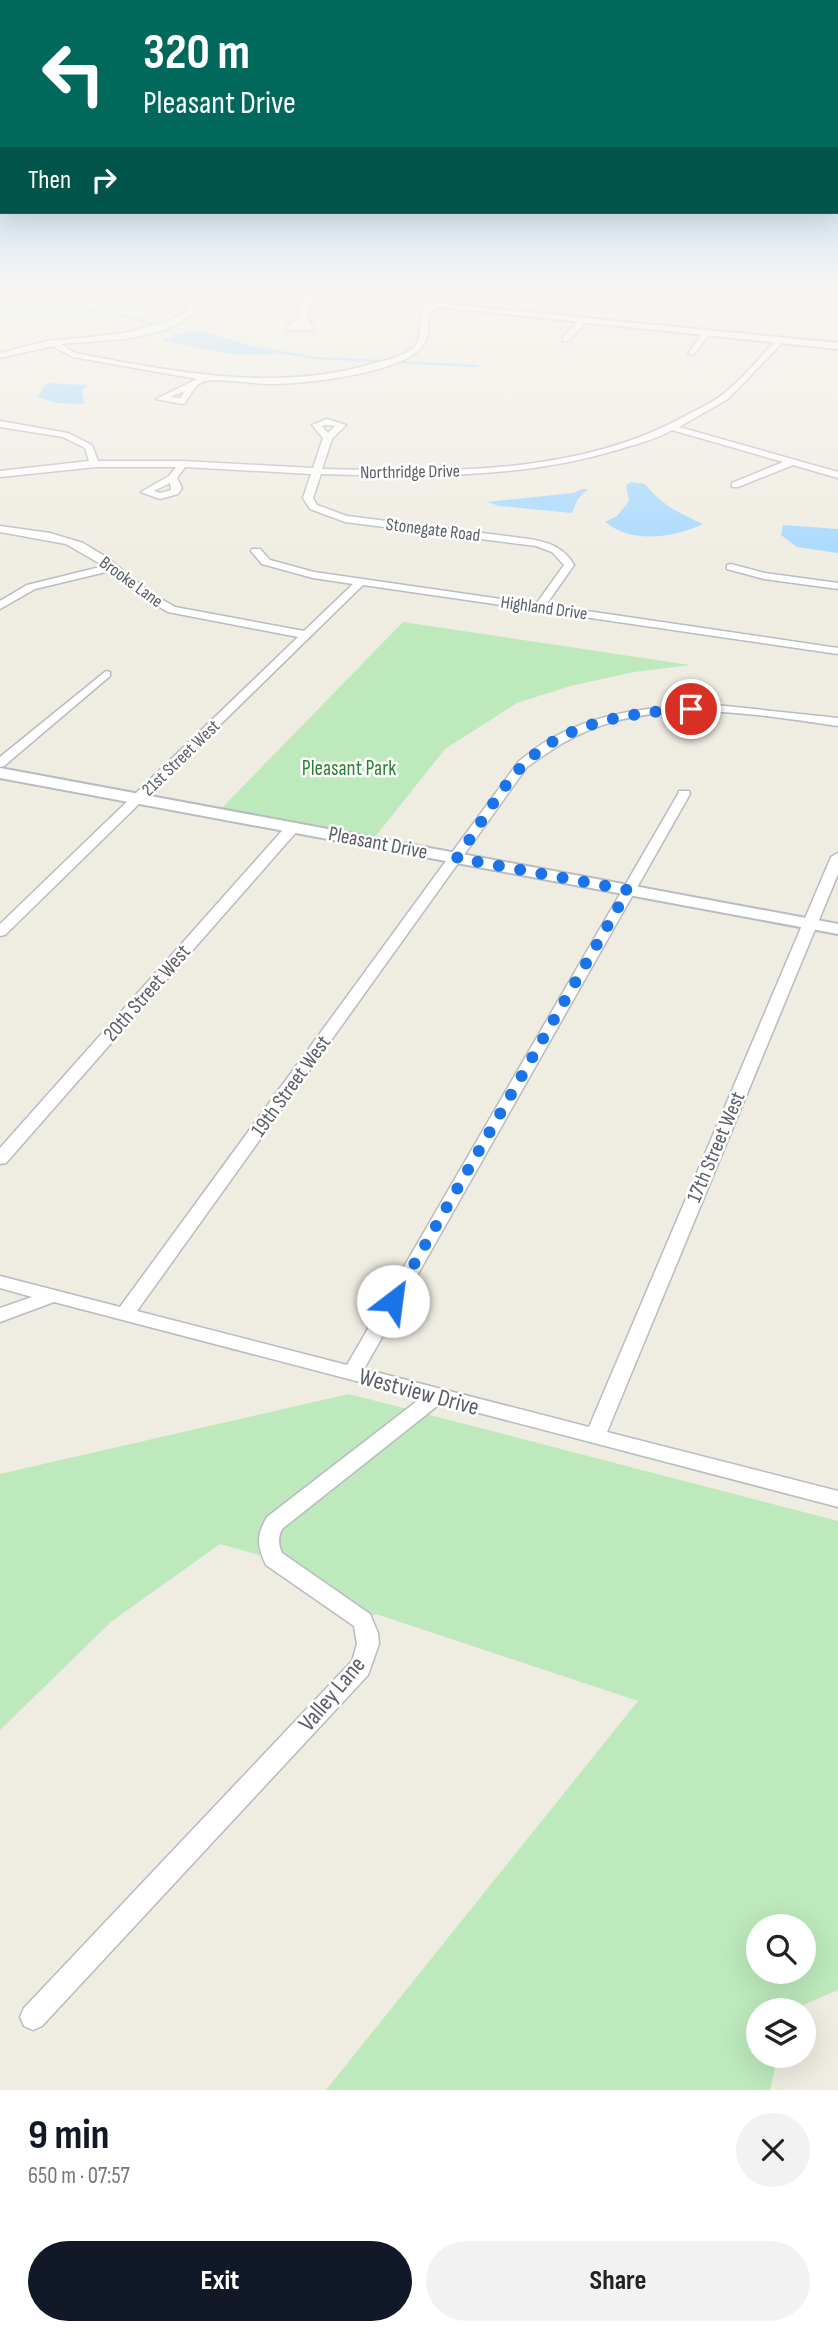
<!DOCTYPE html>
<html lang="en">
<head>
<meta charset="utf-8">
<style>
  body { margin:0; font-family:"Sofia Sans Condensed",sans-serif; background:#f2f2f2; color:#222; height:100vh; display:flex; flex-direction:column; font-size:26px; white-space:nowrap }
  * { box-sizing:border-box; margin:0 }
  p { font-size:23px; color:#767676 }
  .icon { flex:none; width:38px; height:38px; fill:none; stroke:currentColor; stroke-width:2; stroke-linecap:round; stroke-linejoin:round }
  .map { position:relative; height:2090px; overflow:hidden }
  .details { display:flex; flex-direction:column; background:#fff; flex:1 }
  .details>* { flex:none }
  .guide { position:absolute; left:0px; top:0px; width:838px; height:214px; box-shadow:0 7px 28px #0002; background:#00695c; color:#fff; overflow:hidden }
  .buttons { position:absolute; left:746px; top:1914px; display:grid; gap:14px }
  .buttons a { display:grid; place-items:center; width:70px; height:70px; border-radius:50%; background:#fff; box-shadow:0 7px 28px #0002; font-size:35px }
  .pin { position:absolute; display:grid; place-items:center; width:60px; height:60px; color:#fff; margin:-30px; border:4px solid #fff; border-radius:50%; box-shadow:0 2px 7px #0007 }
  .me { position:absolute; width:77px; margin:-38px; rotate:30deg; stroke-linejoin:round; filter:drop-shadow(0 0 5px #0008) }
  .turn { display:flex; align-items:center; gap:24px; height:147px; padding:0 28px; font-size:32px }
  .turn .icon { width:91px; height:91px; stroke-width:2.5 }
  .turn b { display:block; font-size:49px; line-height:60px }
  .then { display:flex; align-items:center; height:66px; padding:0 28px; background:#0003; gap:14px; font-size:26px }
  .round { display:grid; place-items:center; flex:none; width:74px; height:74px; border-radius:37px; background:#f2f2f2 }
  .headline { display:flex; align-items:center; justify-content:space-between; height:119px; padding:0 28px }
  h1 { font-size:42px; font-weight:700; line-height:52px; color:#111827 }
  .button { display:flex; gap:14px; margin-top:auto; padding:14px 28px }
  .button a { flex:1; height:80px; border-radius:42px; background:#111827; color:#fff; font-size:28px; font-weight:700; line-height:80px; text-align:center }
  .button a+a { background:#f2f2f2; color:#222 }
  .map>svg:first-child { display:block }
  .green { fill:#bde9bc; fill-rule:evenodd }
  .water { fill:#a2d7ff }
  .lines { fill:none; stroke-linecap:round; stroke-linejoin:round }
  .stream { stroke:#a2d7ff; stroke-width:2.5 }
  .minor-casing { stroke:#b8bbc0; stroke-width:3 }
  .tertiary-casing { stroke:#b8bbc0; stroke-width:4 }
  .minor { fill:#fff; fill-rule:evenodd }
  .tertiary { fill:#fff; fill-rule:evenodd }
  .route { stroke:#1a73e8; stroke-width:12; stroke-dasharray:0 21.6 }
  .labels { text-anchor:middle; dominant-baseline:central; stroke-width:5; stroke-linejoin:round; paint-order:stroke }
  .far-street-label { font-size:18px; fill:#5b5f65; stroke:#fff }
  .park-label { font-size:21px; fill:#2c8230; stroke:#fff }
  .street-label { font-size:21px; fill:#5b5f65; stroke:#fff }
  .near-street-label { font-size:24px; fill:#5b5f65; stroke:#fff }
</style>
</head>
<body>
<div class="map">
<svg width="838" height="2090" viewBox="0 0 838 2090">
  <rect width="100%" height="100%" fill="#efece2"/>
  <g class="green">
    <polygon points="403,622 690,665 634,672 570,686 517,703 445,749 371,842 217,813"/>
    <path d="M349,1394L838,1521V1990L789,2011H758V2056H778L770,2090H326L638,1701L376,1614L362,1620L274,1559L220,1544L112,1621L0,1730V1474ZM758,1927H803V1972H758Z"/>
  </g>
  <g class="water">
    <polygon points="189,331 207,332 276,354 238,355 162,341"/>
    <polygon points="46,383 87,385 82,391 84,404 56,403 38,397"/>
    <path d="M631,482L645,484C660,504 681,514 703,524C673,538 633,544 605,522L617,516L629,501L626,485Z"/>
    <polygon points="582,489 588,489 578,499 572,513 499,506 487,502 573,493"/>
    <polygon points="783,525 838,529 838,553 797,547 781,535"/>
  </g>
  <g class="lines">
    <g class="stream">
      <path d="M0,306C63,308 125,306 181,337"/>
      <polyline points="255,348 317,358 477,366"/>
    </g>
    <defs>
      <g id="minor">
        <polygon points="63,293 98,293 82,299"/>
        <path d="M194,293H201C197,300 194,312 188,317C154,342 101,340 61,344L75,353C175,372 276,393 375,363C387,360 404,356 414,347C423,337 419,323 422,311L447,293H455L429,314C428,326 430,340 420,349C396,374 304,384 270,384C255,384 217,378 205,381C194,385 192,393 185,403L182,404L156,399L197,379L73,357L52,346L0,358V353L47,341L119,334L163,323L184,313ZM185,391L180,398L170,397Z"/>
        <polygon points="314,293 322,293 308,307 307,318 314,330 287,330 287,326 299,317 300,306"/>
        <path d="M559,293L574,296V293H580L583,298C577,302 562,301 556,297Z"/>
        <polygon points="581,318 588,320 569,341 563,341 563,337"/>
        <polygon points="704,330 711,332 694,354 688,354"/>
        <path d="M778,338L785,340L728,399L679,427L838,472V478L793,465L738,487H732V483L783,462L672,430C655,440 636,444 617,450C521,479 420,477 321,474L313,498L317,505L347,516L529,539C548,542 564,547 574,565L546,605L838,648V654L363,585L5,935L0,936V924L298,637L168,612L144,598L110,571L35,589L0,609V601L27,585L104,566L66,544L0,532V526L50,533L83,543L106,557L151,593L175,607L304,631L353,584L313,578L262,564L251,551L252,549H260L270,560L314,572L536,604L564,565L552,552L536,546L345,522L310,509L303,498L311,474L185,467L177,478L182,488L178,494L160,499L141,492L169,476L176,467H96L0,477V471L89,461L85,448L63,437L0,427V421L68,433L92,445L98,461H183L313,468L323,438L312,425L327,419L346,425L332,439L322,469C444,472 576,476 685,416C697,409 712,403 722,395C743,379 760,357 778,338ZM327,425L335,426L328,433L322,426ZM170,483L171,490L160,493L154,491Z"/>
        <polygon points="731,564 765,573 838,583 838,589 764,579 727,569 727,565"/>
        <polygon points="106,671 110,672 110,676 4,766 0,767 0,757"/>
        <path d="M716,705L838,718V726C761,715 673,699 597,727C571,736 550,751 527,767L137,1311L347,1365L678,794L679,791H689L690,794L364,1369L589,1427L831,857L838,853V874L607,1432L838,1491V1507L441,1403L282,1529C278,1537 278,1544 282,1553L370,1614L378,1633L379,1644L368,1675L42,2026L33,2030L24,2026L20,2017L24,2008L352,1661L357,1644L354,1626L266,1565C257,1546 256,1536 267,1517L421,1398L54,1302L0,1322V1308L32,1297L0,1288V1276L120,1307L519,761C530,753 541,743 554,737C604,710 660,706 716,705Z"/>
        <polygon points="293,823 300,827 298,830 6,1163 0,1164 0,1148 288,824"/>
      </g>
      <g id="tertiary">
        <polygon points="305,293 333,293 838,343 838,349"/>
        <polygon points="0,768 838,924 838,934 0,778"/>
      </g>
    </defs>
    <use href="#minor" class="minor-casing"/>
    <use href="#tertiary" class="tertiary-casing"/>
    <use href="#minor" class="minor"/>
    <use href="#tertiary" class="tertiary"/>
  </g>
  <linearGradient id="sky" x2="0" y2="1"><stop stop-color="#8cc2f1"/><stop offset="0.5" stop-color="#f8f6f2"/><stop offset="1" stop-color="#f8f6f2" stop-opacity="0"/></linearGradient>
  <rect width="838" height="585" fill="url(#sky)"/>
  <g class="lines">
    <path class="route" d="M393,1301L628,890L457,858C477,830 502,785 526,762C568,721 635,712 691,709"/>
  </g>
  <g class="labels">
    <g class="far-street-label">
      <text transform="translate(410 472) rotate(-1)">Northridge Drive</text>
      <text transform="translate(433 530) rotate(7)">Stonegate Road</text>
      <text transform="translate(131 582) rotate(36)">Brooke Lane</text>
      <text transform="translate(544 608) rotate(8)">Highland Drive</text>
      <text transform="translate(181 758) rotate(-44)">21st Street West</text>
    </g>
    <g class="park-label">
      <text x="349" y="768">Pleasant Park</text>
    </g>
    <g class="street-label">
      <text transform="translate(378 843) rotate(11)">Pleasant Drive</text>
      <text transform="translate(147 993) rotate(-49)">20th Street West</text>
      <text transform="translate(291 1086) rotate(-54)">19th Street West</text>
      <text transform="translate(716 1147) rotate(-67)">17th Street West</text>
    </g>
    <g class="near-street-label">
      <text transform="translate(419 1392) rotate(15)">Westview Drive</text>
      <text transform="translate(332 1694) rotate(-50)">Valley Lane</text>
    </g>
  </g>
</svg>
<div class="buttons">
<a><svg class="icon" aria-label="search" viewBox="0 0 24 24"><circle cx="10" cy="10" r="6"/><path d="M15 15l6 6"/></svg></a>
<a><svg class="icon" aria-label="layers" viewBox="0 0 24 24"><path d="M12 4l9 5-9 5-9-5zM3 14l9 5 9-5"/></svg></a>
</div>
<div class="pin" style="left:691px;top:709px;background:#d93025"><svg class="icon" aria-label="arrive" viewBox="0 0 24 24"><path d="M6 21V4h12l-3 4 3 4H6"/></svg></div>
<svg class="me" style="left:393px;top:1301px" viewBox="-20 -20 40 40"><circle r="19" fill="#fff"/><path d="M0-13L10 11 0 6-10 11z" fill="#1a73e8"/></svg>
<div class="guide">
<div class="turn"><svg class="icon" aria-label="left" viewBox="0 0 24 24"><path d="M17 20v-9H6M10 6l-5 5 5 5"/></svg><div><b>320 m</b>Pleasant Drive</div></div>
<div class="then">Then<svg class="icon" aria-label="right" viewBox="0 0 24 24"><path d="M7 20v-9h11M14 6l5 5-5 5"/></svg></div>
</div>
</div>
<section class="details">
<div class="headline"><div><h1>9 min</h1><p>650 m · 07:57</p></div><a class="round"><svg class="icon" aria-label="close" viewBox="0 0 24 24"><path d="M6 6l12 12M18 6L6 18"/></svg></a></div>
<div class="button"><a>Exit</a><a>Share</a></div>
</section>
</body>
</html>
